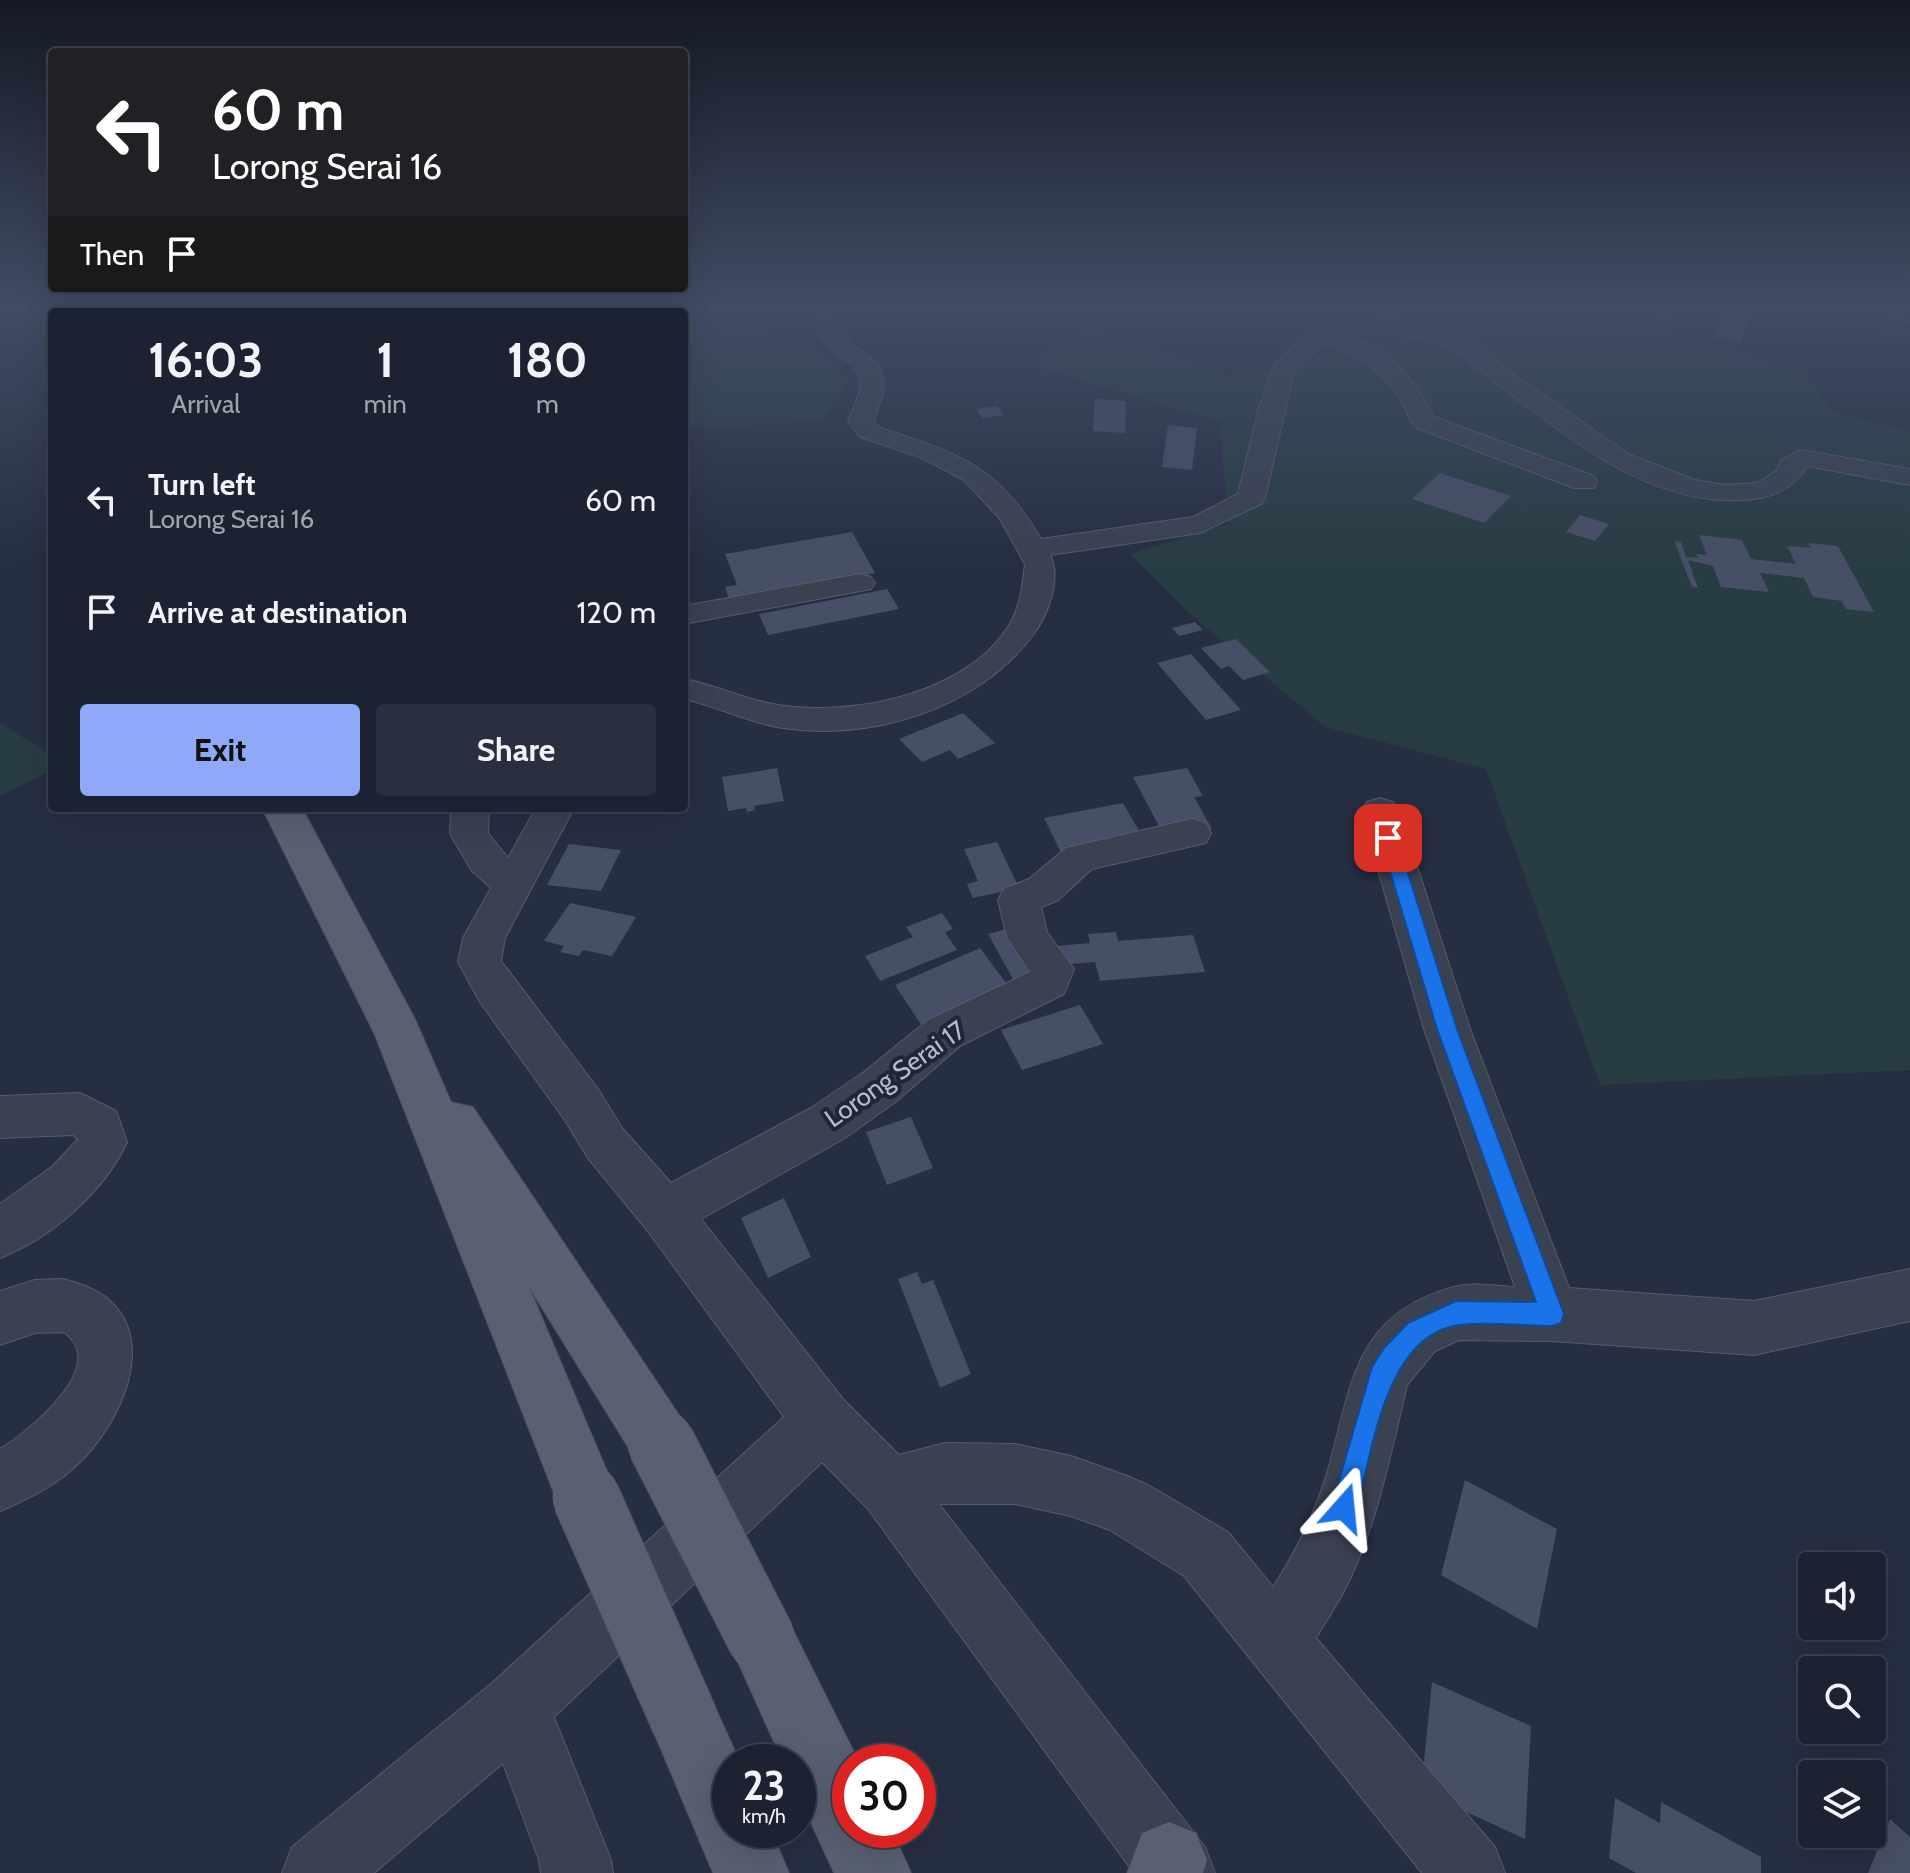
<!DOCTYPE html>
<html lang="en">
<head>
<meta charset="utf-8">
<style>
  body { margin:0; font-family:Cabin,sans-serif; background:#292f3e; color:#f1f3f6; height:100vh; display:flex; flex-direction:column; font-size:30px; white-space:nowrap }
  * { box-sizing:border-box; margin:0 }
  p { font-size:26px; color:#a0a4ac }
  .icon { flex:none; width:44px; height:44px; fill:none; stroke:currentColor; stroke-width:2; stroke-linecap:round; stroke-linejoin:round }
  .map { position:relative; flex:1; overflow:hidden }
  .panel { position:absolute; left:48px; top:308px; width:640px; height:504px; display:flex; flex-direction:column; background:#1c2232; border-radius:8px; box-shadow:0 8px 32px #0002,0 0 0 2px #3a3f4d }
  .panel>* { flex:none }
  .guide { position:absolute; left:48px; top:48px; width:640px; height:244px; border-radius:8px; box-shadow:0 8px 32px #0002,0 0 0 2px #3a3f4d; background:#202124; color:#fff; overflow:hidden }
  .tools { position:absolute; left:1798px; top:1552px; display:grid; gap:16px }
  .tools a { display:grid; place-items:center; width:88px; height:88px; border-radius:8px; background:#1c2232; box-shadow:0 8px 32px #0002,0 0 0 2px #3a3f4d; font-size:40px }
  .speed { position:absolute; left:712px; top:1744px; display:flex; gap:16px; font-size:40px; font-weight:700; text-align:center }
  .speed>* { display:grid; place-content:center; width:104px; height:104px; border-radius:50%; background:#1c2232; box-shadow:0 8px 32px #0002,0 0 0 2px #3a3f4d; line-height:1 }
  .speed small { font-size:20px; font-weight:400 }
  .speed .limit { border:12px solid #d22; background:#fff; color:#111 }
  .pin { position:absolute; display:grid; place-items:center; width:68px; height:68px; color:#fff; margin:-34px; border-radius:16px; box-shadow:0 4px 12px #0006 }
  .me { position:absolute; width:88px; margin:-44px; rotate:18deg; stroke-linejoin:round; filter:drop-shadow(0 0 6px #0008) }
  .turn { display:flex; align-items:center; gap:28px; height:168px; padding:0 32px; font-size:36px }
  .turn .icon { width:104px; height:104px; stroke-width:2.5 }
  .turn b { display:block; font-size:56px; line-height:68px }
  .then { display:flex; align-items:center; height:76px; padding:0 32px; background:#0003; gap:16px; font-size:30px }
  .eta { display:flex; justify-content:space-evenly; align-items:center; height:136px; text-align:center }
  .eta b { font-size:48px; font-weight:800; line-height:56px }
  .primary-button { display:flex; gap:16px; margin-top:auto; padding:16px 32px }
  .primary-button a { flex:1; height:92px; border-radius:8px; background:#8fa9f8; color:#111; font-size:32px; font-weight:800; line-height:92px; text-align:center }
  .primary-button a+a { background:#292f3e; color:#f1f3f6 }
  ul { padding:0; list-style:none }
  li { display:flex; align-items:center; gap:24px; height:112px; padding:0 32px }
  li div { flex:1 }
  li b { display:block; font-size:30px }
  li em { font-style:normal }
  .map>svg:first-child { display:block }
  .green { fill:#283c43 }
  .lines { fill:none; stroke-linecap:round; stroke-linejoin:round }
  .stream { stroke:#3c496a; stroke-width:5 }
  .building { fill:#474f66 }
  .minor-casing { stroke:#555c6c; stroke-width:2 }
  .major-casing { stroke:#444a5b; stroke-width:2 }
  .highway-casing { stroke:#424959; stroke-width:2 }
  .minor { fill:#3a4151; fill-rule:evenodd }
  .major { fill:#586071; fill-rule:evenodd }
  .highway { fill:#776f57; fill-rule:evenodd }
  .major-bridge-casing { stroke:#444a5b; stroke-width:69; stroke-linecap:butt }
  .major-bridge { stroke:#586071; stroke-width:67 }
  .route { fill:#1a73e8; stroke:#114b97; stroke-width:2 }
  .labels { text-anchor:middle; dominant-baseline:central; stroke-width:8; stroke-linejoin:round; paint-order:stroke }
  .street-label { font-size:26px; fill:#b7bccb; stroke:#1f2637 }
</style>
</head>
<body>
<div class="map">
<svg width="1910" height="1873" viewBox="0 0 1910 1873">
  <rect width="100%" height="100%" fill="#262e42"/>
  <g class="green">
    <path d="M536,303H782L771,337C808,347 824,351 848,383L820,422L684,428V312H513Z"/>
    <polygon points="1429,303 1580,303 1807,375 1833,413 1910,431 1910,1070 1600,1085 1486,769 1325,727 1188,612 1130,554 1229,524 1219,421 1029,365 1088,327 1226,375 1296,367 1422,314"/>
    <polygon points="1775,303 1910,303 1910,338 1800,320"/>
    <polygon points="0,723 52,756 52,770 0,796"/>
  </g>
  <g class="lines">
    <polyline class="stream" points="1858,303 1910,322"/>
  </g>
  <g class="building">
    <polygon points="1377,303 1410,303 1395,319 1367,313"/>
    <polygon points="1647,303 1676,312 1663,319 1611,304"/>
    <polygon points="1727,303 1753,303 1741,342 1715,337"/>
    <polygon points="1095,399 1126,401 1125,433 1093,431"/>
    <polygon points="997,406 1004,415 983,418 976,409"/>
    <polygon points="1168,425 1197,428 1192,470 1162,467"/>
    <polygon points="1440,473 1511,496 1484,523 1412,499"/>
    <polygon points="1580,515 1609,524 1595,541 1566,532"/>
    <polygon points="852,532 875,573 730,601 725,587 737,585 725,554"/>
    <polygon points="1699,535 1742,540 1751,559 1796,564 1787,546 1811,548 1808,543 1838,546 1874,612 1846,609 1842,601 1813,597 1804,578 1760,573 1769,592 1721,587 1713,566 1688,560 1698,588 1692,587 1674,541 1681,542 1686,557 1698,558 1696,554 1707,555"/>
    <polygon points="887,589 899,609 768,635 759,614"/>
    <polygon points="1195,622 1203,630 1179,636 1172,628"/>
    <polygon points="1236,639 1270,672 1243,680 1229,666 1221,669 1201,648"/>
    <polygon points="1191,654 1241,710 1206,720 1157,663"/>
    <polygon points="963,713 995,743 958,759 950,750 922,762 899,739"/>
    <polygon points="777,768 784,801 754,806 755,810 747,812 746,808 728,811 722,777"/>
    <polygon points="1187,768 1203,796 1194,797 1212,829 1194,832 1160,828 1133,777"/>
    <polygon points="1123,803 1145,841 1064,859 1044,818"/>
    <polygon points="997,842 1019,888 973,898 967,884 978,881 964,849"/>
    <polygon points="569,844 621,850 601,891 547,885"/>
    <polygon points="570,903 636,917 612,956 583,950 579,956 560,952 564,946 544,941"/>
    <polygon points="942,913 953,929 945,932 957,950 880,981 865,956 913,937 906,927"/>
    <polygon points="1014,927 1043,977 1016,985 988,934"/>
    <polygon points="1116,932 1118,941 1193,935 1205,972 1100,981 1095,962 1061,965 1056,946 1090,943 1088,934"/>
    <polygon points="980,948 1009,987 922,1026 895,985"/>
    <polygon points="1080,1005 1103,1044 1022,1070 1001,1030"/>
    <polygon points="911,1117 933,1168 887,1185 866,1132"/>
    <polygon points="784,1198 811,1257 768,1278 741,1218"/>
    <polygon points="917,1272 922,1284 933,1280 971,1374 940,1388 898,1279"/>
    <polygon points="1465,1480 1557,1529 1537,1629 1441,1575"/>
    <polygon points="1432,1682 1531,1726 1525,1839 1421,1791"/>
    <polygon points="1615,1798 1660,1823 1661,1802 1761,1857 1761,1873 1636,1873 1609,1858"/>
    <polygon points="1890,1819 1910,1837 1910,1873 1868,1873"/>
  </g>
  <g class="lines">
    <defs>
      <g id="minor">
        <path d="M813,303H834C828,354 883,343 884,385C884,397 876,409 874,421L878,427C956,453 997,463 1041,539L1193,517L1238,494L1259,408L1275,363L1309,333L1363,319L1417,323L1478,345L1508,371L1630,455L1695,480L1725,485L1758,483L1777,470L1781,460L1801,450L1910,469V485L1807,466C1793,490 1770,499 1742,500C1647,505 1570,437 1498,385C1485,376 1474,361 1460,354C1427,337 1384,327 1347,337L1377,349L1391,359L1416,386L1434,417L1594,476L1597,482L1594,488H1574L1415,427C1408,417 1404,404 1397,393C1379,368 1352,349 1322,345L1294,371L1265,498L1261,504L1200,533L1050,555C1062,578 1048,615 1033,635C977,710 869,743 777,727C745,721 716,706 684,699V679C716,685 746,700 778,705C854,717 975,693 1013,618C1021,601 1023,582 1025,564L1000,519L964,480L922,458L860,437L848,422C851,410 860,398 860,386C862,350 805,357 813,303Z"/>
        <polygon points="860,574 871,577 875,583 871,589 684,624 684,606"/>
        <path d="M1380,798L1393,802L1399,811L1470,1029L1569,1288L1754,1301L1910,1269V1321L1754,1355L1552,1341L1459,1340L1435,1351L1407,1385C1392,1449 1375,1533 1344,1591C1336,1607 1325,1622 1316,1638L1495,1847L1505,1873H1422L1184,1576L1110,1530L1071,1516L1015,1504H939L1205,1847L1215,1873H1134L868,1509L822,1462L554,1717L611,1860L613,1873H541L539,1860L503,1763L374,1873H282L292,1847L492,1683L784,1417L647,1230L588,1158L564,1119L480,1002L458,962L463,938L491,888L472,871L450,834L451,808H489L488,833L508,858L536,808H574L505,938L501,961L598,1089L622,1128L671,1183L811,1108L864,1072L928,1020L1030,972L1007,937L998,900L1004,889L1029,879L1066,848L1192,819L1206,823L1211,833L1206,843L1092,869L1057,901L1041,907L1047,932L1074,969L1064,994L960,1046L898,1100L845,1138L701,1219L844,1400L899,1455L945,1443L1015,1444L1071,1456L1127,1476L1148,1485L1228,1532L1273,1587C1296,1552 1313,1517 1326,1477C1352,1390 1350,1315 1454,1287C1472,1282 1496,1286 1515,1287L1424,1029L1361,811L1367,802Z"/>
        <path d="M80,1093L116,1111L127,1142C104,1192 51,1238 0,1258V1204L53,1166L78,1139L73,1135L0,1138V1096Z"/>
        <path d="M63,1279C78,1283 95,1288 108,1299C158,1342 120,1421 83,1459C60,1483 31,1498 0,1511V1449C27,1433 113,1364 63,1332L35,1333L0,1345V1291L35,1280Z"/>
      </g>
      <g id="major">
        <polygon points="341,303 368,303 358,312 332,312"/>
        <polygon points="262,808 302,808 415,1019 451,1102 473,1107 683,1421 692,1443 683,1465 661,1474 639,1465 529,1287 618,1497 608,1519 586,1529 564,1519 374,1033"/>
        <polygon points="762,1606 786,1616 859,1762 850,1762 850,1830 892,1830 911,1873 834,1873 798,1795 798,1762 783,1762 728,1640 738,1616"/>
        <polygon points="685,1685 710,1696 740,1762 730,1762 730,1830 771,1830 789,1873 713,1873 649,1721 660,1696"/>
        <polygon points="1169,1822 1196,1833 1207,1860 1203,1873 1127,1873 1142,1833"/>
      </g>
      <polygon id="highway" points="231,303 263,303 249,312 218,312"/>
    </defs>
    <use href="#minor" class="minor-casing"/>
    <use href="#major" class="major-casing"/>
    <use href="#highway" class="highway-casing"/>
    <use href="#minor" class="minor"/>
    <use href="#major" class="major"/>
    <use href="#highway" class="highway"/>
    <defs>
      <g id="major-bridge">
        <polyline points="661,1443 762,1640"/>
        <polyline points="586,1497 685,1721"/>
      </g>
    </defs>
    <use href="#major-bridge" class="major-bridge-casing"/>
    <use href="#major-bridge" class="major-bridge"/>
  </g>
  <linearGradient id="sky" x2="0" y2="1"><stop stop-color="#151924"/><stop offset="0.54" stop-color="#414c65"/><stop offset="1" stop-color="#414c65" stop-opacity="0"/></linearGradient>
  <rect width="1910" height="566" fill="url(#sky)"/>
  <path class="route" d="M1388,832L1397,838L1457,1029L1564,1314L1561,1323L1552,1326C1522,1326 1489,1321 1459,1325C1385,1335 1373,1450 1357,1508L1354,1517L1344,1521L1335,1517L1331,1508L1372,1367L1384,1348L1408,1323L1456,1301L1536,1302L1437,1029L1380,838Z"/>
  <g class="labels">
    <g class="street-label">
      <text transform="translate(895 1074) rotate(-35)">Lorong Serai 17</text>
    </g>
  </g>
</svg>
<div class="tools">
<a><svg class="icon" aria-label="sound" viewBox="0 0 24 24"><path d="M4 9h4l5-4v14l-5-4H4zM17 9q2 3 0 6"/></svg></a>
<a><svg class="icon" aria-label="search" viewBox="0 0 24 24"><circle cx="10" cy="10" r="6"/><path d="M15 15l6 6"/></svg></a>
<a><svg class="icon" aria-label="layers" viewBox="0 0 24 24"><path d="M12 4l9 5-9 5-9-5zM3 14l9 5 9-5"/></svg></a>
</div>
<div class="speed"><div>23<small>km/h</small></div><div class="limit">30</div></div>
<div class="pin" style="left:1388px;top:838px;background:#d93025"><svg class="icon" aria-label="arrive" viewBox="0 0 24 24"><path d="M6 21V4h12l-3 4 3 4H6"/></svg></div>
<svg class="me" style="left:1344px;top:1508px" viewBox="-20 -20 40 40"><path d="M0-17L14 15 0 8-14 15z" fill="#1a73e8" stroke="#fff" stroke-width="4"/></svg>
<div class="guide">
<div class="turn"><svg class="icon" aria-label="left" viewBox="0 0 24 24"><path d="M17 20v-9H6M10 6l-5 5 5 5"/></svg><div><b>60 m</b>Lorong Serai 16</div></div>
<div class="then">Then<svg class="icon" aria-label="arrive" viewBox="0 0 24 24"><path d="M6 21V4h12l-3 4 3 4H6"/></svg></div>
</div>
<section class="panel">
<div class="eta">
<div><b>16:03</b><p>Arrival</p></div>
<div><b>1</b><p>min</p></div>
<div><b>180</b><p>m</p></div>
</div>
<ul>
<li><svg class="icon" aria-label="left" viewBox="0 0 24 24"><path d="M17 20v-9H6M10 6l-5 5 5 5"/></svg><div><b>Turn left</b><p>Lorong Serai 16</p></div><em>60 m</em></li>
<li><svg class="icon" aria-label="arrive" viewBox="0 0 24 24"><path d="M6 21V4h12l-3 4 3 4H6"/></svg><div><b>Arrive at destination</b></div><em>120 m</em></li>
</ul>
<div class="primary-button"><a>Exit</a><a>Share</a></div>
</section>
</div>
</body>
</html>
